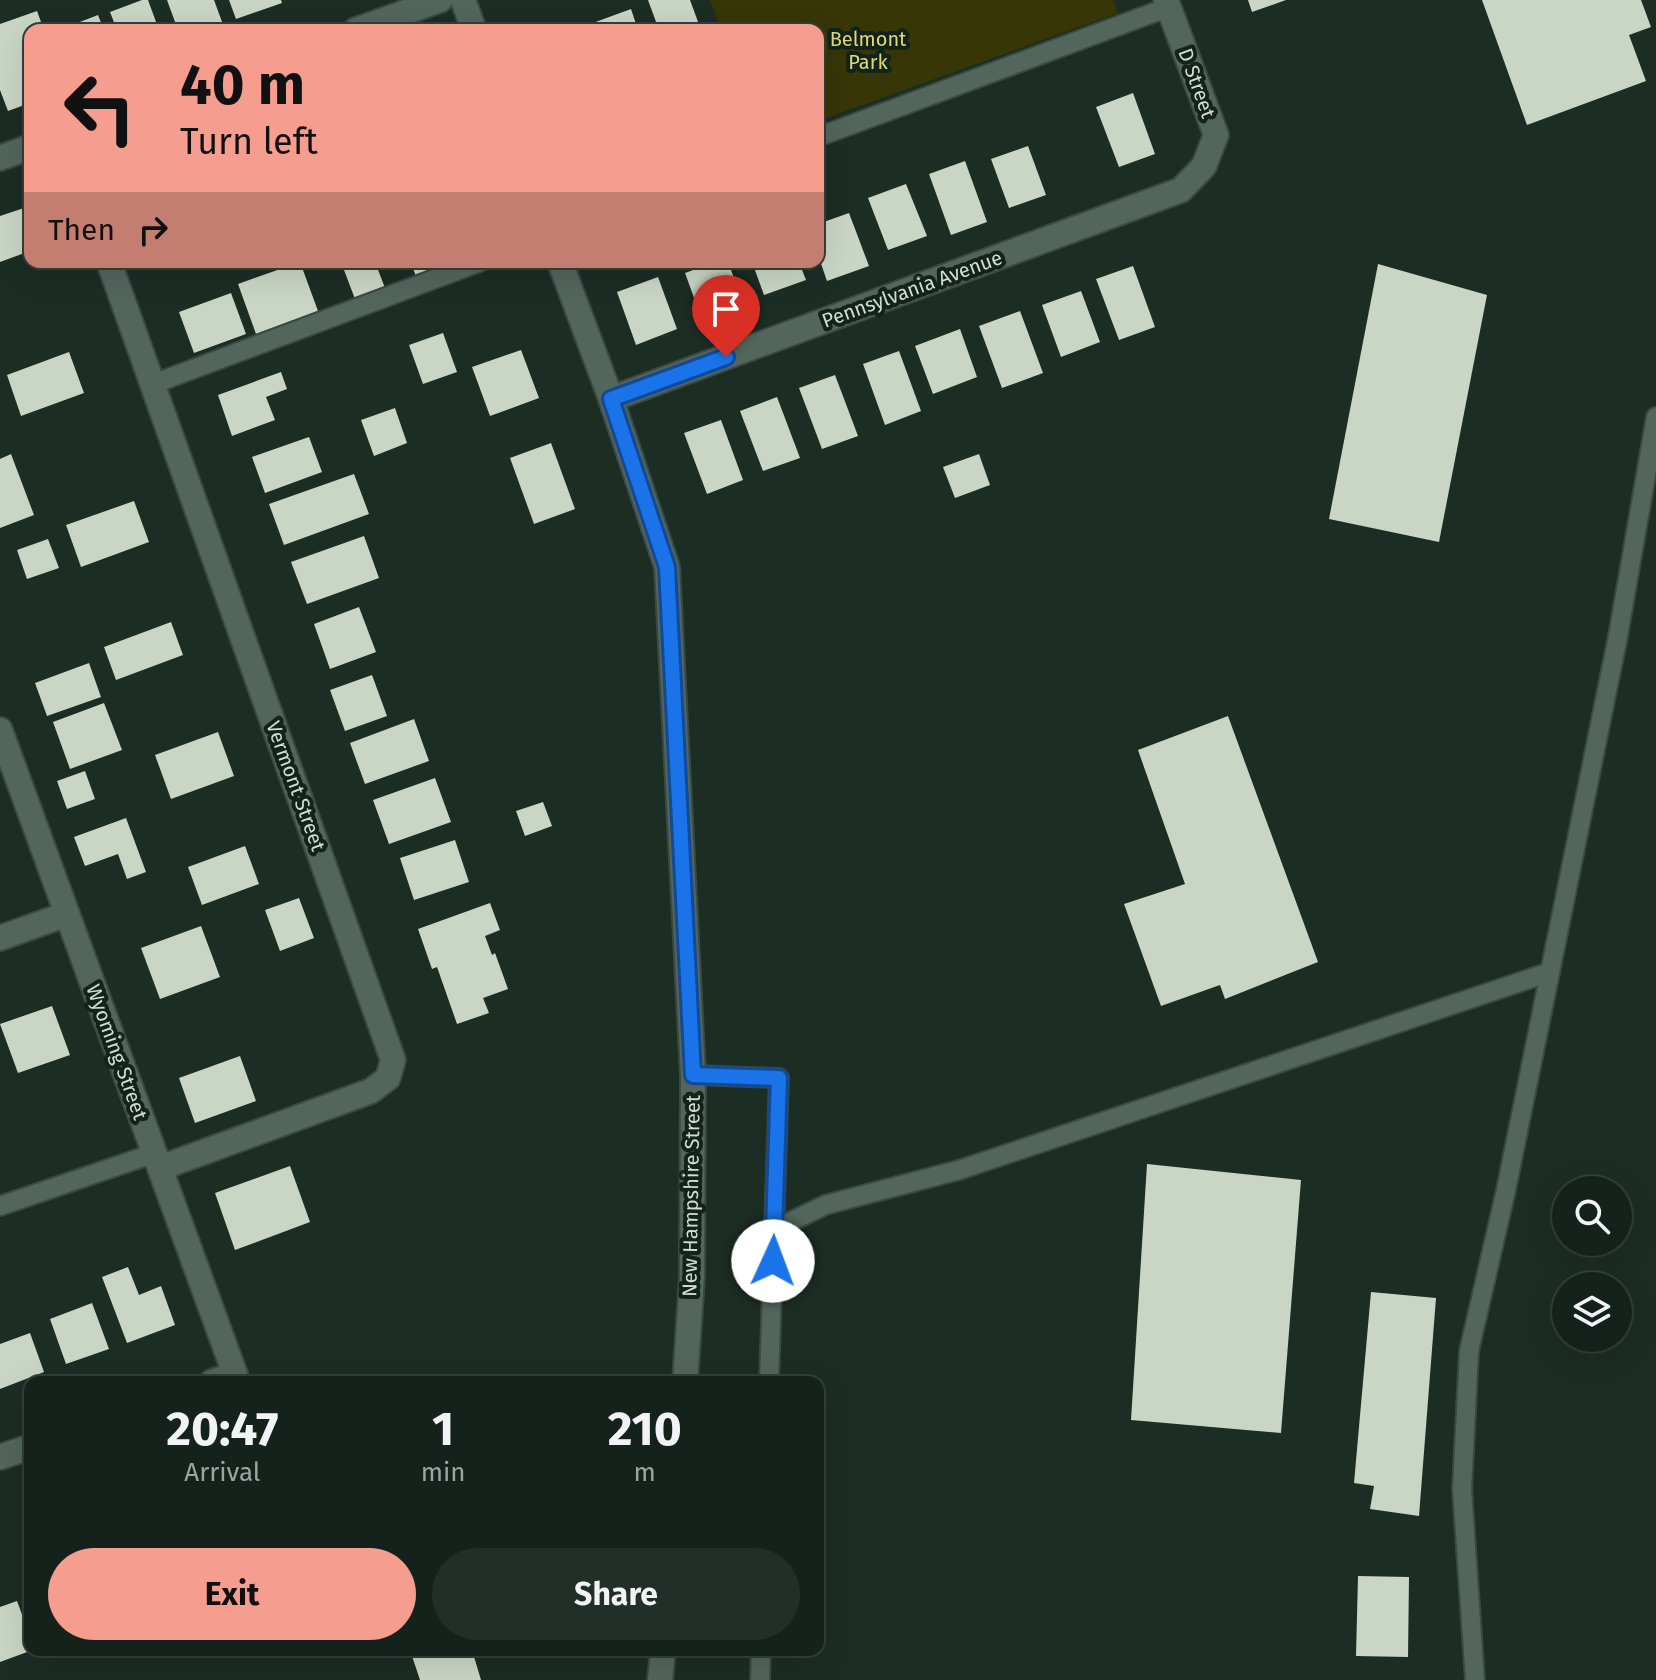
<!DOCTYPE html>
<html lang="en">
<head>
<meta charset="utf-8">
<style>
  body { margin:0; font-family:"Fira Sans",sans-serif; background:#222f28; color:#f1f3f6; height:100vh; display:flex; flex-direction:column; font-size:30px; white-space:nowrap }
  * { box-sizing:border-box; margin:0 }
  p { font-size:26px; color:#9da4a3 }
  .icon { flex:none; width:44px; height:44px; fill:none; stroke:currentColor; stroke-width:2; stroke-linecap:round; stroke-linejoin:round }
  .map { position:relative; flex:1; overflow:hidden }
  .sheet { position:absolute; left:24px; top:1376px; width:800px; height:280px; display:flex; flex-direction:column; background:#15221b; border-radius:16px; box-shadow:0 8px 32px #0002,0 0 0 2px #343f3a }
  .sheet>* { flex:none }
  .banner { position:absolute; left:24px; top:24px; width:800px; height:244px; border-radius:16px; box-shadow:0 8px 32px #0002,0 0 0 2px #343f3a; background:#f59d8e; color:#111; overflow:hidden }
  .controls { position:absolute; left:1552px; top:1176px; display:grid; gap:16px }
  .controls a { display:grid; place-items:center; width:80px; height:80px; border-radius:50%; background:#15221b; box-shadow:0 8px 32px #0002,0 0 0 2px #343f3a; font-size:40px }
  .pin { position:absolute; display:grid; place-items:center; width:68px; height:68px; color:#fff; margin:-82px -34px; border-radius:50% 50% 50% 0; rotate:-45deg; box-shadow:0 0 8px #0007 }
  .pin .icon { rotate:45deg }
  .me { position:absolute; width:88px; margin:-44px; rotate:2deg; stroke-linejoin:round; filter:drop-shadow(0 0 6px #0008) }
  .turn { display:flex; align-items:center; gap:28px; height:168px; padding:0 24px; font-size:36px }
  .turn .icon { width:104px; height:104px; stroke-width:2.5 }
  .turn b { display:block; font-size:56px; line-height:68px }
  .then { display:flex; align-items:center; height:76px; padding:0 24px; background:#0003; gap:16px; font-size:30px }
  .eta { display:flex; justify-content:space-evenly; align-items:center; height:136px; text-align:center }
  .eta b { font-size:48px; font-weight:700; line-height:56px }
  .cta { display:flex; gap:16px; margin-top:auto; padding:16px 24px }
  .cta a { flex:1; height:92px; border-radius:48px; background:#f59d8e; color:#111; font-size:32px; font-weight:700; line-height:92px; text-align:center }
  .cta a+a { background:#222f28; color:#f1f3f6 }
  .map>svg:first-child { display:block }
  .green { fill:#363607 }
  .building { fill:#cad6c5 }
  .lines { fill:none; stroke-linecap:round; stroke-linejoin:round }
  .lane-casing { stroke:#3b4942; stroke-width:22 }
  .street-casing { stroke:#3b4942; stroke-width:28 }
  .secondary-casing { stroke:#3b4942; stroke-width:28 }
  .lane { stroke:#53665c; stroke-width:18 }
  .street { stroke:#53665c; stroke-width:24 }
  .secondary { stroke:#53665c; stroke-width:24 }
  .route-casing { stroke:#114b97; stroke-width:20 }
  .route { stroke:#1a73e8; stroke-width:14 }
  .labels { text-anchor:middle; dominant-baseline:central; stroke-width:8; stroke-linejoin:round; paint-order:stroke }
  .park-label { font-size:20px; fill:#dbdb70; stroke:#13231b }
  .street-label { font-size:20px; fill:#d3ddd8; stroke:#13231b }
</style>
</head>
<body>
<div class="map">
<svg width="1656" height="1680" viewBox="0 0 1656 1680">
  <rect width="100%" height="100%" fill="#1c2d24"/>
  <polygon class="green" points="710,0 1113,0 1118,13 818,121 818,30 721,30"/>
  <g class="building">
    <polygon points="142,0 148,0 159,30 117,30 110,12"/>
    <polygon points="167,0 214,0 225,30 178,30"/>
    <polygon points="229,0 281,0 282,3 236,19"/>
    <polygon points="648,0 690,0 701,30 659,30"/>
    <polygon points="1248,0 1286,0 1252,12"/>
    <polygon points="1482,0 1641,0 1651,27 1629,35 1646,81 1527,125"/>
    <polygon points="631,9 638,30 593,30 590,24"/>
    <polygon points="37,11 44,30 30,30 30,103 8,111 0,90 0,24"/>
    <polygon points="98,15 104,30 59,30"/>
    <polygon points="1133,93 1155,154 1119,167 1096,107"/>
    <polygon points="1028,146 1046,195 1009,208 991,159"/>
    <polygon points="965,161 987,222 951,235 929,174"/>
    <polygon points="906,184 927,236 888,250 868,198"/>
    <polygon points="30,206 30,251 0,262 0,216"/>
    <polygon points="849,213 869,266 827,281 818,255 818,224"/>
    <polygon points="300,262 318,311 256,334 238,284"/>
    <polygon points="341,262 375,262 385,288 355,299"/>
    <polygon points="411,262 450,262 450,264 416,277"/>
    <polygon points="715,262 728,262 746,310 704,325 685,273"/>
    <polygon points="752,262 799,262 806,280 764,295"/>
    <polygon points="1378,264 1487,295 1439,542 1329,519"/>
    <polygon points="1133,266 1155,327 1119,340 1096,279"/>
    <polygon points="658,277 677,329 636,345 617,292"/>
    <polygon points="1081,291 1100,342 1061,357 1042,305"/>
    <polygon points="231,293 246,334 194,353 179,312"/>
    <polygon points="1020,311 1043,373 1002,388 979,326"/>
    <polygon points="960,329 977,377 933,394 915,346"/>
    <polygon points="443,333 457,372 423,384 409,345"/>
    <polygon points="521,350 539,398 490,416 472,367"/>
    <polygon points="899,351 921,411 885,425 863,364"/>
    <polygon points="69,352 84,393 21,416 7,375"/>
    <polygon points="281,372 287,389 266,397 275,420 232,436 218,395"/>
    <polygon points="835,375 858,436 822,449 799,388"/>
    <polygon points="777,397 800,458 763,471 740,411"/>
    <polygon points="395,408 407,443 374,456 361,420"/>
    <polygon points="721,420 743,480 707,494 684,433"/>
    <polygon points="309,437 322,472 265,493 252,457"/>
    <polygon points="551,443 575,509 534,524 510,458"/>
    <polygon points="11,454 34,515 0,528 0,459"/>
    <polygon points="979,454 990,485 955,498 943,467"/>
    <polygon points="354,474 369,514 284,545 269,504"/>
    <polygon points="134,501 149,542 81,567 66,525"/>
    <polygon points="364,536 379,578 307,604 291,562"/>
    <polygon points="48,539 59,568 27,579 17,550"/>
    <polygon points="359,607 376,652 330,669 314,624"/>
    <polygon points="171,622 183,655 116,680 104,647"/>
    <polygon points="89,663 101,697 47,716 35,683"/>
    <polygon points="372,675 387,716 345,731 330,690"/>
    <polygon points="104,703 122,750 70,769 53,722"/>
    <polygon points="1228,716 1318,962 1225,999 1220,985 1161,1006 1124,904 1185,884 1138,750"/>
    <polygon points="414,719 429,761 365,784 350,743"/>
    <polygon points="218,732 234,776 171,799 155,755"/>
    <polygon points="85,771 95,799 67,809 57,781"/>
    <polygon points="435,778 451,822 389,844 373,800"/>
    <polygon points="543,802 552,826 525,836 516,811"/>
    <polygon points="126,818 146,872 127,879 118,854 85,866 74,837"/>
    <polygon points="455,840 469,882 414,900 400,858"/>
    <polygon points="245,846 259,884 202,905 188,867"/>
    <polygon points="299,898 314,938 280,951 265,910"/>
    <polygon points="490,903 500,930 485,936 492,955 495,953 508,989 483,998 489,1013 457,1024 437,967 432,969 418,929"/>
    <polygon points="201,926 220,977 160,999 141,948"/>
    <polygon points="52,1006 70,1055 18,1073 0,1024"/>
    <polygon points="240,1056 256,1101 195,1123 179,1078"/>
    <polygon points="1147,1164 1301,1180 1281,1433 1131,1420"/>
    <polygon points="290,1166 310,1222 235,1250 215,1193"/>
    <polygon points="128,1267 139,1295 161,1286 175,1325 127,1343 102,1277"/>
    <polygon points="1371,1292 1436,1298 1419,1516 1370,1509 1374,1486 1354,1483"/>
    <polygon points="92,1303 109,1349 66,1364 50,1319"/>
    <polygon points="30,1333 44,1372 0,1389 0,1344"/>
    <polygon points="1358,1576 1409,1577 1408,1657 1356,1656"/>
    <polygon points="17,1601 30,1636 30,1651 0,1662 0,1607"/>
    <polygon points="410,1650 472,1650 481,1680 420,1680"/>
  </g>
  <g class="lines">
    <defs>
      <g id="lane">
        <polyline points="818,137 1169,7"/>
        <polyline points="153,384 480,262"/>
        <polyline points="693,1075 779,1078 769,1382"/>
        <polyline points="0,1206 155,1153"/>
        <polyline points="774,1230 825,1205 959,1170 1550,972"/>
        <polyline points="760,1680 761,1650"/>
        <polyline points="1475,1680 1462,1489 1469,1351 1506,1190 1618,636 1656,417"/>
      </g>
      <g id="street">
        <polyline points="356,30 440,0"/>
        <polyline points="0,158 30,147"/>
        <polyline points="109,262 393,1060 388,1078 371,1091 160,1168"/>
        <polyline points="611,399 1181,190 1204,166 1216,135 1166,0"/>
        <polyline points="0,730 235,1374 212,1382"/>
        <polyline points="0,938 67,914"/>
        <polyline points="0,1457 30,1447"/>
      </g>
      <g id="secondary">
        <polyline points="463,0 474,30"/>
        <polyline points="560,262 611,399 667,567 693,1075 692,1277 685,1382"/>
        <polyline points="660,1680 663,1650"/>
      </g>
    </defs>
    <use href="#lane" class="lane-casing"/>
    <use href="#street" class="street-casing"/>
    <use href="#secondary" class="secondary-casing"/>
    <use href="#lane" class="lane"/>
    <use href="#street" class="street"/>
    <use href="#secondary" class="secondary"/>
  </g>
  <g class="lines">
    <defs>
      <polyline id="route" points="726,357 611,399 667,567 693,1075 779,1078 773,1261"/>
    </defs>
    <use href="#route" class="route-casing"/>
    <use href="#route" class="route"/>
  </g>
  <g class="labels">
    <g class="park-label">
      <text x="868" y="39">Belmont<tspan x="868" dy="23">Park</tspan></text>
    </g>
    <g class="street-label">
      <text transform="translate(1197 83) rotate(70)">D Street</text>
      <text transform="translate(912 289) rotate(-20)">Pennsylvania Avenue</text>
      <text transform="translate(296 786) rotate(70)">Vermont Street</text>
      <text transform="translate(117 1052) rotate(70)">Wyoming Street</text>
      <text transform="translate(691 1196) rotate(-89)">New Hampshire Street</text>
    </g>
  </g>
</svg>
<div class="controls">
<a><svg class="icon" aria-label="search" viewBox="0 0 24 24"><circle cx="10" cy="10" r="6"/><path d="M15 15l6 6"/></svg></a>
<a><svg class="icon" aria-label="layers" viewBox="0 0 24 24"><path d="M12 4l9 5-9 5-9-5zM3 14l9 5 9-5"/></svg></a>
</div>
<div class="pin" style="left:726px;top:357px;background:#d93025"><svg class="icon" aria-label="arrive" viewBox="0 0 24 24"><path d="M6 21V4h12l-3 4 3 4H6"/></svg></div>
<svg class="me" style="left:773px;top:1261px" viewBox="-20 -20 40 40"><circle r="19" fill="#fff"/><path d="M0-13L10 11 0 6-10 11z" fill="#1a73e8"/></svg>
<div class="banner">
<div class="turn"><svg class="icon" aria-label="left" viewBox="0 0 24 24"><path d="M17 20v-9H6M10 6l-5 5 5 5"/></svg><div><b>40 m</b>Turn left</div></div>
<div class="then">Then<svg class="icon" aria-label="right" viewBox="0 0 24 24"><path d="M7 20v-9h11M14 6l5 5-5 5"/></svg></div>
</div>
<section class="sheet">
<div class="eta">
<div><b>20:47</b><p>Arrival</p></div>
<div><b>1</b><p>min</p></div>
<div><b>210</b><p>m</p></div>
</div>
<div class="cta"><a>Exit</a><a>Share</a></div>
</section>
</div>
</body>
</html>
